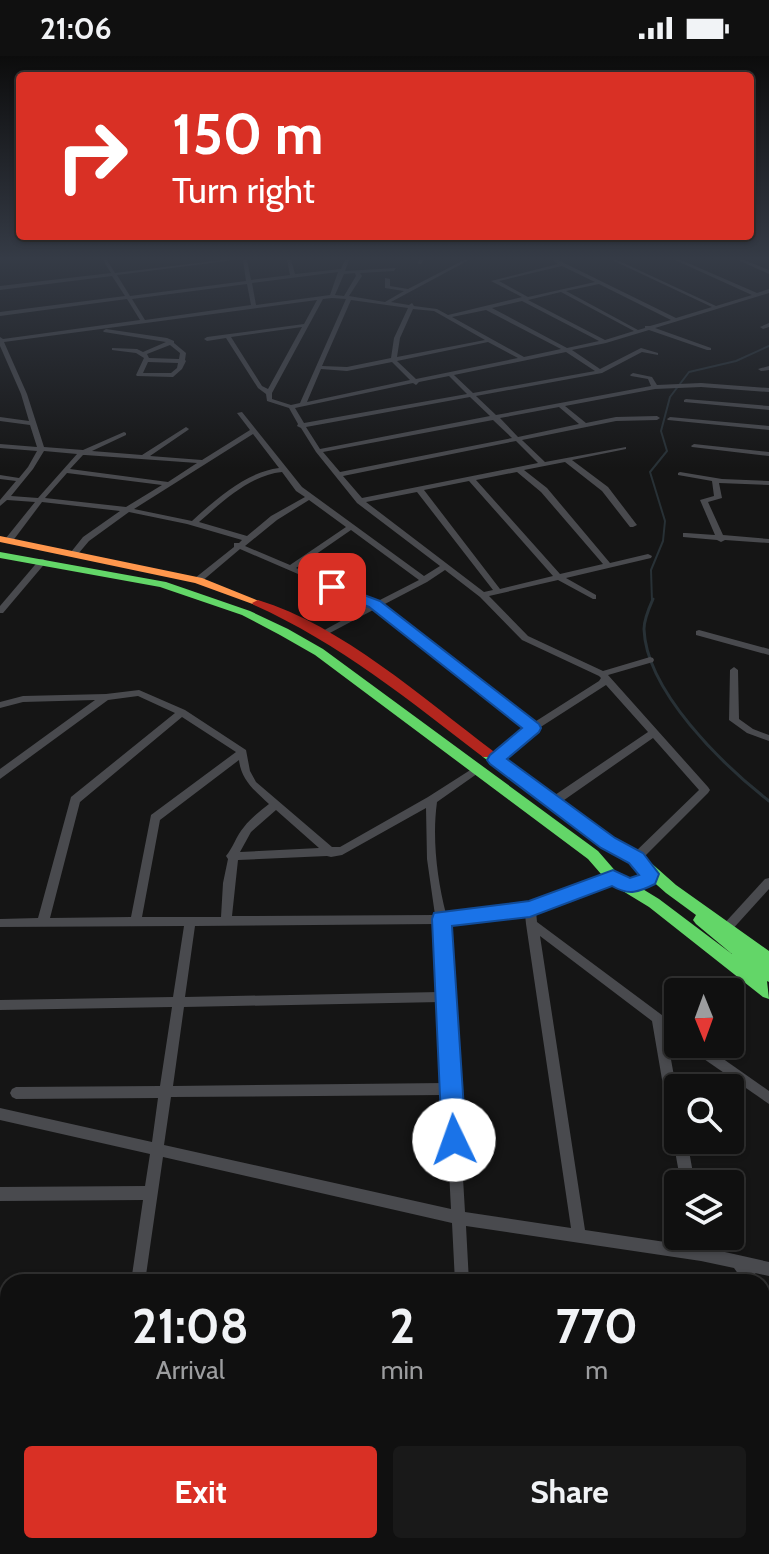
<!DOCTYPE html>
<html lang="en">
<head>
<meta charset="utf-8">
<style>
  body { margin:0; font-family:Cabin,sans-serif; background:#191919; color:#f1f3f6; height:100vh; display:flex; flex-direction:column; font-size:30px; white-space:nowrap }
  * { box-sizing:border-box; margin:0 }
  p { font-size:26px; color:#9c9d9f }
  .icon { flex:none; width:44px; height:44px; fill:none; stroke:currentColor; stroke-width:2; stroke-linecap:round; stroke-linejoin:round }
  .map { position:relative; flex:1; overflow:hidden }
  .side { position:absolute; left:0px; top:1218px; width:770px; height:280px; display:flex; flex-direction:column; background:#101010; border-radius:24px 24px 0 0; box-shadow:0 2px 6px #0004,0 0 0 2px #303030 }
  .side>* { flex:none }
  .top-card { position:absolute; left:16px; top:16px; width:738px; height:168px; border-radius:8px; box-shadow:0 2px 6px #0004,0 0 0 2px #303030; background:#d93025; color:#fff; overflow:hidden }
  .needle { width:52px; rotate:179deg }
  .controls { position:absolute; left:664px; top:922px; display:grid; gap:16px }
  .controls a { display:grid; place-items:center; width:80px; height:80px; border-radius:8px; background:#101010; box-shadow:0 2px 6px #0004,0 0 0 2px #303030; font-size:40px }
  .pin { position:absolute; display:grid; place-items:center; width:68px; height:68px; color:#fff; margin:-34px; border-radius:16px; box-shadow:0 4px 12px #0006 }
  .me { position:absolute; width:88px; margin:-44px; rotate:357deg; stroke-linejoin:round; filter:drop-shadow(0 0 6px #0008) }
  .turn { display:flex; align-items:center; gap:28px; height:168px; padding:0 24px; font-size:36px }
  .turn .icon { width:104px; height:104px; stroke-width:2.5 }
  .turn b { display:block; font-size:56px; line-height:68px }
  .eta { display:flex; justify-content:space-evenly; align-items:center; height:136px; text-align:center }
  .eta b { font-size:48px; font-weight:700; line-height:56px }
  .action { display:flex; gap:16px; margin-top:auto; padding:16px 24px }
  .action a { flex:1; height:92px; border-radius:8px; background:#d93025; color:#fff; font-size:32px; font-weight:700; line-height:92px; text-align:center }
  .action a+a { background:#191919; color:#f1f3f6 }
  .status { display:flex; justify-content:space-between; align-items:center; height:56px; padding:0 40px; background:#101010; direction:ltr }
  .status svg { height:22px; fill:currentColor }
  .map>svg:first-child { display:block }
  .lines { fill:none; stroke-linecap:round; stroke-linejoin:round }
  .stream-far1 { stroke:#283136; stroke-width:2 }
  .stream { stroke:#283136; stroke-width:3 }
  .street { fill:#494a4e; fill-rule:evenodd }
  .fast { fill:#63d668; fill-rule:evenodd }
  .slow { fill:#ff974d; fill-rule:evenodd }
  .jam { fill:#b3261e; fill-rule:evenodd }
  .route { fill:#1a73e8; stroke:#114b97; stroke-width:2 }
</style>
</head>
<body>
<div class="status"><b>21:06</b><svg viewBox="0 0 49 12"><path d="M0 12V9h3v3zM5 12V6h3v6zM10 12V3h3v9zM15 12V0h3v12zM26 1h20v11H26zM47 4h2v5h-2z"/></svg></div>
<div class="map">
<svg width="769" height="1498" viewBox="0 0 769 1498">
  <rect width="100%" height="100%" fill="#151515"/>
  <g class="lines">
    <polyline class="stream-far1" points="652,545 651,514 663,485 665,465 650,416 667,395 661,375 670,341 689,316 736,305 769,290"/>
    <path class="stream" d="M653,543C649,552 644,563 644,573C646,635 723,709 769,745"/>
    <g class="street">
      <path d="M103,204H107L115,217L222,204H234L117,219L130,240L246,225L243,204H247L251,224L290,219L287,204H291L295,218L341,213L345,204H349L345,215L396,212L394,215L360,217L362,220L349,240L385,246L404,235L385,232V222L390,223V230L408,233L464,204H469L391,246L409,249L412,247L414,250L437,253L448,259L522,241L491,225L558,208L553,204H558L676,262L712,251L612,204H617L716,250L752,239L675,204H681L757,237L769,233V237L655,272L711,292V294H707L649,274L606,287L572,294L600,313L641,292L658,297V299L642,296L602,317L476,340L496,359L651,330L648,323L631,320L630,319L633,317L652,321L657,329L701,327L769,332V336L701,331L655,333L565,350L586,367L616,361L657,360L660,362L657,364L616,365L522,384L545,406L626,391V393L572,404L608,431L637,469L633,471H630L602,435L565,406L524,414L547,432L610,507L648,498L652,500L651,502L566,522L596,539V543H593L558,524L489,540L528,580L603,615L650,601L653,602L654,604L653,606L608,619L708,731L710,734L708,737L640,805H632L631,802L632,799L699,734L653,682L557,749H549L548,746L549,743L648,676L606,629L536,674L499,706H493L491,704L493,702L527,672L375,553L326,579H320L319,577L370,549L240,493L201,526H195V522L234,491V487H239L242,484L187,468L129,456L89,485L78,498H75L71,496L83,481L120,455L42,446L12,486H6V482L35,446L7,444L0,450V444L16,425L0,423V419L19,422L28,411L37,395L0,392V388L37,391L30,369L0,365V361L29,365L21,338L0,290V281L3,283L140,264L127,243L0,260V256L125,240L112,220L0,234V230L111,217ZM562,210L595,226L528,241L499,225ZM338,216L330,239L256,249L252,227ZM355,217L356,220L344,240L335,239L344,218ZM247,228L251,249L145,264L132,243ZM599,228L671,264L650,270H645V272L638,274L566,235ZM561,236L634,275L605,284L528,244ZM332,242L346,243L300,347L291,349L272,343V337L323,243ZM317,244L304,268L207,281L204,283L207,285L226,282L258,332L266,338L267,345L289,352L298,368L297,370L301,372L316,396L357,447L440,510L424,520L302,431L242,356L237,357L250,374L202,404L150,400L188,374L189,373L186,371L142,399L92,395L126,379V377L124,376L83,394L44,391L27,338L4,286ZM351,244L408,252L394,282L391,302L347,311L322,310ZM522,245L599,285L567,292L492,252ZM413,253L434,255L485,284L397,301L400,282ZM486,254L561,293L524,301L452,261ZM302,271L268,333L262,330L231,281ZM488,286L518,302L416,323L397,305ZM566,296L595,315L473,337L454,319ZM392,306L410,324L307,346L321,313L347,315ZM449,320L467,338L304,367L295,352L413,327L416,329L419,326ZM470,341L490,360L320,393L306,371ZM559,351L579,368L518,381L500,362ZM493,364L512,382L340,416L323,396ZM253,378L279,412C246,416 216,443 192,465L134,453ZM516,385L538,407L362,442L343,420ZM44,395L77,398L38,442L11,440L33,413ZM83,399H85L197,407L168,426L70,413ZM282,416L296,435L305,441L271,460L247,480L199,466C222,446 250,419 282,416ZM517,416L541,436L603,508L560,518L476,424ZM67,417L162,429L126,451L45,442ZM469,425L553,520L500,533L424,434ZM417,436L493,534L484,536L366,446ZM309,444L346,471L290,509L245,490L277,464ZM351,474L419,524L376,546L296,512ZM445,514L480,541L522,584L599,620L601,622L599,625L533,667L381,550L427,526Z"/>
      <polygon points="419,204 423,204 421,208 417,207"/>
      <polygon points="738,204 744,204 769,214 769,218"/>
      <polygon points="769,267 769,271 763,273 760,271"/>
      <path d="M106,273L167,282L174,285V287L186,297L185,304L186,305L182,313L173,321L137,320L136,319L144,302L136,297L112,294V292L137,293L143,296L166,286L104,276L103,275ZM170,289L180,297L179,303L149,302L147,298ZM148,306L178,307L177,312L171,317H143Z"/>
      <polygon points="769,310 769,314 761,315 758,313"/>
      <polygon points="686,343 769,350 769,354 684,346 684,344"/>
      <polygon points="670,361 769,370 769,374 668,364 667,363"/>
      <polygon points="694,388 769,396 769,400 692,391 691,390"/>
      <polygon points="680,416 722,423 769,425 769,429 719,427 722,442 708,446 723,479 769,483 769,487 725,484 721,486 717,484 683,481 683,477 686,477 715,479 700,444 714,440 712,425 678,419 678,417"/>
      <polygon points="40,503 43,503 47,505 3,557 0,557 0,550"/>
      <polygon points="699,574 769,593 769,599 696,579 696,575"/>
      <polygon points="734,611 738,614 739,663 753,673 769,679 769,685 747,677 729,664 730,614"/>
      <path d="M139,634L185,654L246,694L250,715L256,726L332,791H340L428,741L475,711H481L483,713L481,715L437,746C432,782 437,823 446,858L529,849L609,819H617L618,822L617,825L536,855L537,866L678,971V983L666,976L678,1042V1084H687L695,1128H681L673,1084L675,1081L671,1076L652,965L540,880L585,1174L692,1190L690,1180H704L707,1192L769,1206V1220L755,1217L760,1226H744L734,1212L701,1205L466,1170L469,1226H455L452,1167L163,1101L145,1226H131L143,1144L0,1145V1131L145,1130L150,1098L0,1064V1052L152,1086L158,1042L16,1043L12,1041L10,1037L12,1033L16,1031L160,1030L172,951L0,954V944L173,941L184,870L0,871V863L38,862L71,741L175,657L138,640L108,644L0,723V713L95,644L23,646L0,652V646L23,640L106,638ZM182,661L236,696L151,759L131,861L50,862L80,746ZM239,704C241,724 255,735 269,748C260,755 251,762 244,771C236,780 233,792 226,800L228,803L223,827L221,861H142L160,764ZM426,752L427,803L435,859L232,860L238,804L327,800L331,801L342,799ZM276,754L319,792L240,796L251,776ZM525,858L526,868L571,1172L465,1156L448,867ZM437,868L440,936L185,941L195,870ZM441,946L445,1027L173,1030L184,951ZM445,1039L451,1153L164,1089L171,1041Z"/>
      <polygon points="769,822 769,833 730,876 726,878 722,876 720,873 722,870 765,823"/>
      <polygon points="686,988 702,988 769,1035 769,1048 688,992"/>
      <polygon points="762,1231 769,1236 769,1255 762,1251"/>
      <rect x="0" y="1254" width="8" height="14"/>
      <rect x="0" y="1389" width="8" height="16"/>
      <polygon points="762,1401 768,1403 769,1406 769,1432 763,1430 762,1427"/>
      <polygon points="92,1490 108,1490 107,1498 91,1498"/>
      <polygon points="469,1490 485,1490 486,1498 470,1498"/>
    </g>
    <polygon class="fast" points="0,496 166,526 250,555 288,573 323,593 598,795 618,818 659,843 732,898 696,868 693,864 696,859 666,837 631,806 603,791 483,701 481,698 483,695 493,695 613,783 641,798 676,829 769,895 769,926 767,925 769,943 763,941 649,851 608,826 588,803 315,599 280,579 242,559 160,531 0,502"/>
    <polygon class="slow" points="0,480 202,522 264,547 258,550 195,527 0,486"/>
    <path class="jam" d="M258,544C341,569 424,643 493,695L495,698L493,701H483C410,645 339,587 254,549L252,547Z"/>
  </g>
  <linearGradient id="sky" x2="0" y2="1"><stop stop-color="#0c0c0c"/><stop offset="0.49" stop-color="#353b46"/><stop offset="1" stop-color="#353b46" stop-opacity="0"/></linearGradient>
  <rect width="769" height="413" fill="url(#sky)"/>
  <path class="route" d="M332,527L380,545L539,668L541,672L539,676L507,703L615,782L643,797L659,818L655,828C639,836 629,840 612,830L530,861L452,870L466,1084L463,1092L454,1096L446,1092L442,1084L432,863L434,857L529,845L613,814L630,822L639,819L629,807L601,792L490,708L487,704L490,699L522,672L369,551L326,534L324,531Z"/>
</svg>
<div class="controls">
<a><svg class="needle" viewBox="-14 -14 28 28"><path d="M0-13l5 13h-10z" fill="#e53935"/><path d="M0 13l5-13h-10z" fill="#9c9d9f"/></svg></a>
<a><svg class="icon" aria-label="search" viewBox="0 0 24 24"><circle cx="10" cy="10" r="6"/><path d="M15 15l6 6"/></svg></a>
<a><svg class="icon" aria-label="layers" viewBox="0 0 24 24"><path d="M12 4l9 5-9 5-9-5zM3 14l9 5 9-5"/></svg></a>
</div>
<div class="pin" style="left:332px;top:531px;background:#d93025"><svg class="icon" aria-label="arrive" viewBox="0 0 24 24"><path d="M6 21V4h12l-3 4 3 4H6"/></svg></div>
<svg class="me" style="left:454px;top:1084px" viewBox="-20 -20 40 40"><circle r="19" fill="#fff"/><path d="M0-13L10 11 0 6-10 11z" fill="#1a73e8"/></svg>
<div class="top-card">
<div class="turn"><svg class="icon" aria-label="right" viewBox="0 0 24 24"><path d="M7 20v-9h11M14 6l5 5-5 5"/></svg><div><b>150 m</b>Turn right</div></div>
</div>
<section class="side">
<div class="eta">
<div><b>21:08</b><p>Arrival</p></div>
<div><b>2</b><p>min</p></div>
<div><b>770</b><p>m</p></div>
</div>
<div class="action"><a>Exit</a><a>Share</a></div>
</section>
</div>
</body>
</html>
